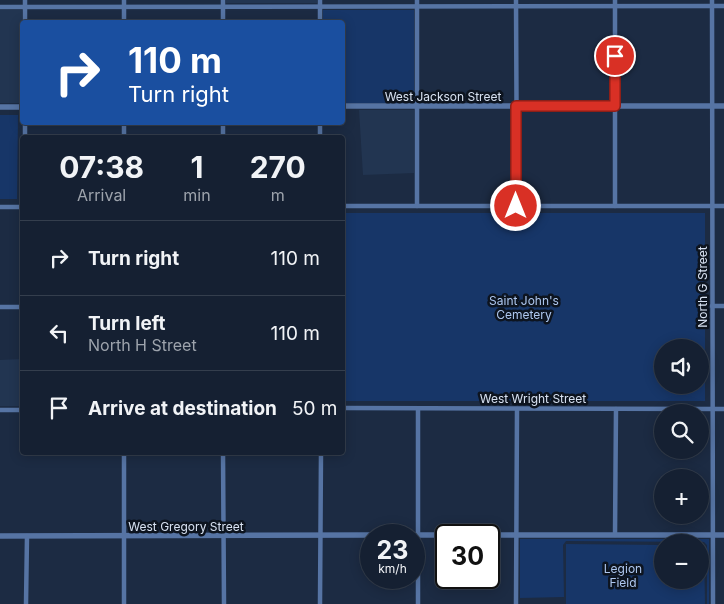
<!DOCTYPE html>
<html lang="en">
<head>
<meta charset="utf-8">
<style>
  body { margin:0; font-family:Inter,sans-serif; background:#1e283a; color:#f1f3f6; height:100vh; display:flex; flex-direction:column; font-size:19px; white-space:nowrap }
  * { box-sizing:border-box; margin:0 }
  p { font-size:16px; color:#9da3ac }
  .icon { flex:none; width:28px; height:28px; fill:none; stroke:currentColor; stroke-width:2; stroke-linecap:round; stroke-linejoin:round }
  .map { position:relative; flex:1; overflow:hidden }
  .drawer { position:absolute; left:20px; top:135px; width:325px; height:320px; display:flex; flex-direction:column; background:#152032; border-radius:5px; box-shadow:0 2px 12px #0003,0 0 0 1px #343e4d }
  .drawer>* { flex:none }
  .guide { position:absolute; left:20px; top:20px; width:325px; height:105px; border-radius:5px; box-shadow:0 2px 12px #0003,0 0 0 1px #343e4d; background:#1a4fa0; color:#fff; overflow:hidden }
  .tools { position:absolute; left:654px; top:339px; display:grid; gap:10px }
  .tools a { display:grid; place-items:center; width:55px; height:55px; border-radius:50%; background:#152032; box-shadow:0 2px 12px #0003,0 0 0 1px #343e4d; font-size:25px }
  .speed { position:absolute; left:360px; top:524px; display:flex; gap:10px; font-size:25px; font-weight:700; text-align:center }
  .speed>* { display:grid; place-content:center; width:65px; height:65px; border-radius:50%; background:#152032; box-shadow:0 2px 12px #0003,0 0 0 1px #343e4d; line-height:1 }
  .speed small { font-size:12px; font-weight:400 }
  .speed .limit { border:2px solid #111; border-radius:8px; background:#fff; color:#111 }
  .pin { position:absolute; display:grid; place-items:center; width:42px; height:42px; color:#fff; margin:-21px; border:2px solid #fff; border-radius:50%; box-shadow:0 1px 5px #0007 }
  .me { position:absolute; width:55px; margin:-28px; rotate:0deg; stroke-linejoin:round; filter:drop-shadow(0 0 4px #0008) }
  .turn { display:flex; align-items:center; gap:18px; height:105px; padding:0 25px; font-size:22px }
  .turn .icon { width:65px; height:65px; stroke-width:2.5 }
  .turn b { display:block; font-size:35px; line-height:42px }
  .eta { display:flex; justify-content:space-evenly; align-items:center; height:85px; text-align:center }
  .eta b { font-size:30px; font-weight:700; line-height:35px }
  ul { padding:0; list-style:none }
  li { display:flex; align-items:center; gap:15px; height:75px; padding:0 25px; border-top:1px solid #343e4d }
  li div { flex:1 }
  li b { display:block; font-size:19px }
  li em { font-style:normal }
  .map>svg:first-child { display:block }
  .built { fill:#223551 }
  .green { fill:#173668; fill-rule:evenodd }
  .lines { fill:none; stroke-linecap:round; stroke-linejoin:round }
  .minor { stroke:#5674a4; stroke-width:4.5 }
  .tertiary { stroke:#5674a4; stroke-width:5.5 }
  .route-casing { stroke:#8d1f18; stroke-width:12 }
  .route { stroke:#d93025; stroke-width:9 }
  .labels { text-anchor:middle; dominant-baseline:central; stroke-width:5; stroke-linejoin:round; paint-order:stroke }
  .street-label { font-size:12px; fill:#d8e2f2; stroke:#0d141f }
  .park-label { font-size:12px; fill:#aec7ef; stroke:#0d141f }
</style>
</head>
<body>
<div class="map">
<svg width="724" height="604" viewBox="0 0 724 604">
  <rect width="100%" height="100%" fill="#1c2b43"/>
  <g class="built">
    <rect x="226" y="0" width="91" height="3"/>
    <rect x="0" y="10" width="22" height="93"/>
    <polygon points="359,110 414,110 414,173 363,175"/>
    <polygon points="22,359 22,406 0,406 0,360"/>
  </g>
  <g class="green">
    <polygon points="323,10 414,10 414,103 343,103 342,22 323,22"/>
    <polygon points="0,115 18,115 17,199 0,199"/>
    <path d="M343,213H705V401H343ZM662,348H700V385H662Z"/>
    <polygon points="520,539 709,539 709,604 707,604 707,545 704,542 566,541 563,545 564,597 520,598"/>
    <polygon points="566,544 662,545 662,580 700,580 700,545 704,545 705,604 566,604"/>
  </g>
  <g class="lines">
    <g class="minor">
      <polyline points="320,0 320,22"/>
      <polyline points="516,0 517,206"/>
      <polyline points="615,0 615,206"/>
      <polyline points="712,0 713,604"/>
      <polyline points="0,7 724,6"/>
      <polyline points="25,22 25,0"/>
      <polyline points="124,22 124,0"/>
      <polyline points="223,22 223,0"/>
      <polyline points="223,122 223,138"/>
      <polyline points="320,122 320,138"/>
      <polyline points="25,138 25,122"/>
      <polyline points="124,138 124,122"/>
      <polyline points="342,206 724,206"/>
      <polyline points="417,206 417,0"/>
      <polyline points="0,207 22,207"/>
      <polyline points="712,306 724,306"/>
      <polyline points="0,307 22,307"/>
      <polyline points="342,408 724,409"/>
      <polyline points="0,410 22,410"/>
      <polyline points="124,452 124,604"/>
      <polyline points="223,452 224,604"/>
      <polyline points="615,535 616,409"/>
      <polyline points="26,604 27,536"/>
      <polyline points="320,604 321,452"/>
      <polyline points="418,604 418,409"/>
      <polyline points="516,604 517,409"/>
    </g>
    <g class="tertiary">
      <polyline points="342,106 724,106"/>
      <polyline points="0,107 22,107"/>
      <polyline points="414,535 446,535"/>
      <polyline points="489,535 724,535"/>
      <polyline points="0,536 371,535"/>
    </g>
  </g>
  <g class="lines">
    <defs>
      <polyline id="route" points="516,206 516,106 615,106 615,56"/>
    </defs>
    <use href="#route" class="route-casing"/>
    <use href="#route" class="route"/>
  </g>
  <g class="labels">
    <g class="street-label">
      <text x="443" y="96">West Jackson Street</text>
      <text transform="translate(702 287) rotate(-90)">North G Street</text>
      <text x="533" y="398">West Wright Street</text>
      <text x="186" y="526">West Gregory Street</text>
    </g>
    <g class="park-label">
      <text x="524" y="300">Saint John's<tspan x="524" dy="14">Cemetery</tspan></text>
      <text x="623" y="568">Legion<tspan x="623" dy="14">Field</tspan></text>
    </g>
  </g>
</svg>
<div class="tools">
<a><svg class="icon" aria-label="sound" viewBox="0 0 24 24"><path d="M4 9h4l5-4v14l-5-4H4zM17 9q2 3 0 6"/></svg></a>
<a><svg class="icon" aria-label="search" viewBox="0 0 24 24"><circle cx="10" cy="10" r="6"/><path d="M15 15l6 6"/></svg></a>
<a>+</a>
<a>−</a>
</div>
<div class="speed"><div>23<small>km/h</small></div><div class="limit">30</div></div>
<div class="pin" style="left:615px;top:56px;background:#d93025"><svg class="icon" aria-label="arrive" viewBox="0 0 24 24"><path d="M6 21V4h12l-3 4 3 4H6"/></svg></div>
<svg class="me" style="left:516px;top:206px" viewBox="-20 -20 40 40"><circle r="17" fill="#d93025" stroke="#fff" stroke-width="3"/><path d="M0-11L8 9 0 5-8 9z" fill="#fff"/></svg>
<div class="guide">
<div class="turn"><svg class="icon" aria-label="right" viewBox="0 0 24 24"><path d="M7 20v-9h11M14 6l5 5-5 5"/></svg><div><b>110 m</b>Turn right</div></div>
</div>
<section class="drawer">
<div class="eta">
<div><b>07:38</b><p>Arrival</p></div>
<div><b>1</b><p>min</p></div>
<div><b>270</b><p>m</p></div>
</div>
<ul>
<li><svg class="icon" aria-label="right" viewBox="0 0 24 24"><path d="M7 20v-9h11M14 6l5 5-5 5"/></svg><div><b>Turn right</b></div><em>110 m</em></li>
<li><svg class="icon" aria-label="left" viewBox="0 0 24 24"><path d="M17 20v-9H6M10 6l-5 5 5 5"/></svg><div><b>Turn left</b><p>North H Street</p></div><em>110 m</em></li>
<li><svg class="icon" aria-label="arrive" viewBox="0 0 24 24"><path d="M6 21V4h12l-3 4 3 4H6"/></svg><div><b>Arrive at destination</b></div><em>50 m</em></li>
</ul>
</section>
</div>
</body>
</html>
